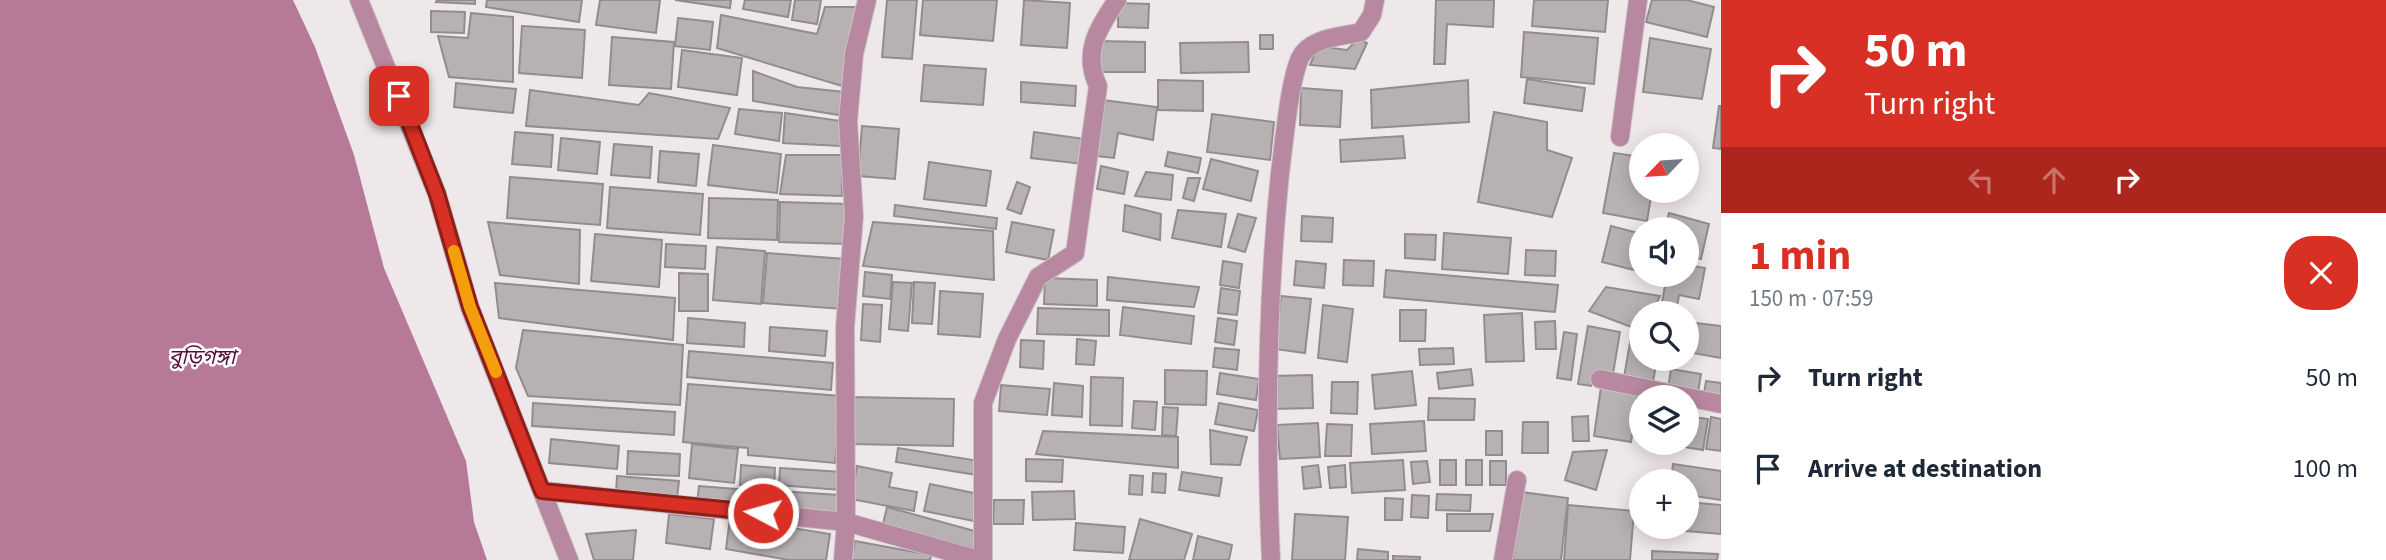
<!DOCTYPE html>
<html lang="en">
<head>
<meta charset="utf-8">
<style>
  body { margin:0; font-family:"Source Sans 3","Noto Sans Bengali",sans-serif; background:#f6f6f7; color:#1f2937; height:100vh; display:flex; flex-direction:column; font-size:26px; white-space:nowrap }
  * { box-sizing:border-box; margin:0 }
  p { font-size:23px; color:#747a83 }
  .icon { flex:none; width:38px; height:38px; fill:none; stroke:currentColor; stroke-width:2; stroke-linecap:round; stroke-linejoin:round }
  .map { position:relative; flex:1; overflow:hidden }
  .drawer { display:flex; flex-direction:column; background:#fff; width:665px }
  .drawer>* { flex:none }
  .guide { background:#d93025; color:#fff; overflow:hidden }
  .needle { width:46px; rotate:245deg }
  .controls { position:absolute; left:1629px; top:133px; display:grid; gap:14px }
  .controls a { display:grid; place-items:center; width:70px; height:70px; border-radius:50%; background:#fff; box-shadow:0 4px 18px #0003; font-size:35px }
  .pin { position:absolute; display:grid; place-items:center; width:60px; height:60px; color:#fff; margin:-30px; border-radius:14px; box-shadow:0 4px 10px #0006 }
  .me { position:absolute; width:77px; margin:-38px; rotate:276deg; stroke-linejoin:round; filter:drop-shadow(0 0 5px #0008) }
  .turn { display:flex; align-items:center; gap:24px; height:147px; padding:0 28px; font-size:32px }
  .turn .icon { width:91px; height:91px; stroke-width:2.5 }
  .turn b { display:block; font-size:49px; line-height:60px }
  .lanes { display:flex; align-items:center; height:66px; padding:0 28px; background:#0003; justify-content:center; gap:35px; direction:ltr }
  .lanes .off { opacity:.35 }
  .round { display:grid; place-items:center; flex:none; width:74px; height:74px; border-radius:28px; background:#f6f6f7 }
  .headline { display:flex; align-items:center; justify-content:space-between; height:119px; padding:0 28px }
  h1 { font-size:42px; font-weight:700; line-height:52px; color:#d93025 }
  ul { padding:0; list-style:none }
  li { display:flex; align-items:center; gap:21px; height:91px; padding:0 28px }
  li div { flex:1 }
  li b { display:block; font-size:26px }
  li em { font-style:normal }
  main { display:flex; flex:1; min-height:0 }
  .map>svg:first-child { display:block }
  .water { fill:#b67998 }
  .building { fill:#b8b1b4; stroke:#928c8f; stroke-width:2 }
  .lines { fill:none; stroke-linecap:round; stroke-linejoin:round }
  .street-casing { stroke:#cac4c6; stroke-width:20 }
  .street { stroke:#b888a0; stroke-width:18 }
  .route-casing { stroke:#8d1f18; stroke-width:18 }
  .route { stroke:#d93025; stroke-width:12 }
  .slow { stroke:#f59e0b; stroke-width:12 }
  .labels { text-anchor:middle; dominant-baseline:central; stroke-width:5; stroke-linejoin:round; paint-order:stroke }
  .water-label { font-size:21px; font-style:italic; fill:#580e3d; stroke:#fff }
</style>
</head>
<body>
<main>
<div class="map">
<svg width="1721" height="560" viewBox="0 0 1721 560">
  <rect width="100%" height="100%" fill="#efe8eb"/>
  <polygon class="water" points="0,0 293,0 315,47 354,155 384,268 466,461 474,522 487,560 0,560"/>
  <g class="building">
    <polygon points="437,0 475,0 475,4 436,2"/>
    <polygon points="487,0 582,0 579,22 486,7"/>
    <polygon points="600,0 660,0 656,33 596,25"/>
    <polygon points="675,0 731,0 730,8"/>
    <polygon points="745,0 791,0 788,17 743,9"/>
    <polygon points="795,0 821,0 817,24 792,20"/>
    <polygon points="887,0 917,0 912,59 882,57"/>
    <polygon points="923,0 997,0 993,41 920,35"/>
    <polygon points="1024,0 1070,3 1067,48 1021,45"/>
    <polygon points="1436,0 1494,0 1493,27 1447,24 1445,64 1434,64"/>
    <polygon points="1534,0 1608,0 1605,32 1532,26"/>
    <polygon points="1652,0 1687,0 1714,7 1707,37 1646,22"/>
    <polygon points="1118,3 1149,4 1148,28 1118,27"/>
    <polygon points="825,7 862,7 842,86 717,48 721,15 817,34"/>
    <polygon points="431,11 465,12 464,33 431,32"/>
    <polygon points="471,13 513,17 513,82 449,77 438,36 468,38"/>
    <polygon points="678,18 713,22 710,50 675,46"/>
    <polygon points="522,26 585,30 582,78 519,73"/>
    <polygon points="1524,32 1598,38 1594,84 1521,77"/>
    <rect x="1260" y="35" width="13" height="14"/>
    <polygon points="612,37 674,42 671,89 609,85"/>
    <polygon points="1650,38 1711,49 1702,99 1643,92"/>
    <polygon points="1358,39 1367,43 1355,69 1310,65 1318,46 1347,50"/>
    <polygon points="1100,41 1145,42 1145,72 1100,72"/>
    <polygon points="1248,42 1249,72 1181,73 1180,43"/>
    <polygon points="682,50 742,58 737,95 678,87"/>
    <polygon points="924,65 986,69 983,105 921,101"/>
    <polygon points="753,71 797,87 844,92 839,115 753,101"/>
    <polygon points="1527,79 1585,88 1582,111 1524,103"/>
    <polygon points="1158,80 1203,81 1203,111 1158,110"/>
    <polygon points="1468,80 1469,122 1372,128 1371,90"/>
    <polygon points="1021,82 1076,86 1075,106 1021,102"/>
    <polygon points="456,83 516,89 513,113 454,107"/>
    <polygon points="1301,88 1342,91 1340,127 1300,125"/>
    <polygon points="530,90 639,105 649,93 730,108 718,139 526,126"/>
    <polygon points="1103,100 1157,107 1153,140 1118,133 1114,158 1097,156"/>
    <polygon points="1719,106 1721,106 1721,149 1713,148"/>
    <polygon points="739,109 782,113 779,141 735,134"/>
    <polygon points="1494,112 1547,122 1547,150 1572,158 1552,217 1478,202"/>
    <polygon points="785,113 841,121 840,146 783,143"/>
    <polygon points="1212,114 1274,122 1270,160 1207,152"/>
    <polygon points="862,126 899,129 895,179 858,176"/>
    <polygon points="515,132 553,135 551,167 512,164"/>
    <polygon points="1034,132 1085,139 1083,164 1031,158"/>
    <polygon points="1403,136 1405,158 1341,162 1340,140"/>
    <polygon points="561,138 600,142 597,174 558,170"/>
    <polygon points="614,144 652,147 650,178 611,175"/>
    <polygon points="713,145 781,154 777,193 708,185"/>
    <polygon points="660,151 699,154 696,186 658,182"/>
    <polygon points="1168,152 1201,158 1198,173 1165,166"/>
    <polygon points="1614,153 1642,157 1642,191 1652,191 1647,221 1603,213"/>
    <polygon points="786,155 843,155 842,196 780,194"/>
    <polygon points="1211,159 1258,171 1251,201 1203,189"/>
    <polygon points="929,162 991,171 986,206 924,199"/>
    <polygon points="1101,166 1128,172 1124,194 1097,189"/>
    <polygon points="1146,172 1173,175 1171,200 1135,196"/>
    <polygon points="510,177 603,184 600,225 507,218"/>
    <polygon points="1188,178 1200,178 1194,201 1183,198"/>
    <polygon points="1017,182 1030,187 1021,214 1007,209"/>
    <polygon points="610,187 703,194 700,235 607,228"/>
    <polygon points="709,198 778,200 777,240 708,238"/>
    <polygon points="780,202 849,204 848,244 779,242"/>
    <polygon points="895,205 997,218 996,229 894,216"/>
    <polygon points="1125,205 1161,214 1160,240 1123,231"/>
    <polygon points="1178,210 1226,214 1221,247 1172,238"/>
    <polygon points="1669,213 1709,224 1701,259 1687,256 1687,229 1665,229"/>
    <polygon points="1238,214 1256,218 1245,252 1228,247"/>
    <polygon points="1302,216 1333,218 1332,242 1301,241"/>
    <polygon points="488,222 580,230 579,284 500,275"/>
    <polygon points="873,222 993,231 994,280 863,266"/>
    <polygon points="1012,222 1054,230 1048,260 1006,252"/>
    <polygon points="1611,226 1642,234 1642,272 1602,262"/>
    <polygon points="1444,233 1511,238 1508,274 1442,269"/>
    <polygon points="595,234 662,240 659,287 591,281"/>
    <polygon points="1405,234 1436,235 1435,260 1405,258"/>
    <polygon points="666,244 706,246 705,269 665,267"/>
    <polygon points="717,247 765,251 761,304 713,300"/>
    <polygon points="1526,250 1556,251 1555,276 1525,275"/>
    <polygon points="767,253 845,259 842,309 763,303"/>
    <polygon points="1344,260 1374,261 1373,286 1343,285"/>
    <polygon points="1223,261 1242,264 1239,288 1220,285"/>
    <polygon points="1296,261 1326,264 1324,288 1294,285"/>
    <polygon points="1687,265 1705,268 1699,299 1679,295 1676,313 1660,313 1667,275 1687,275"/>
    <polygon points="1386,270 1558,285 1555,312 1384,297"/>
    <polygon points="865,272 892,275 890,299 863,296"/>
    <polygon points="679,273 708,274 708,311 679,311"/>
    <polygon points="1108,277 1199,287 1194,307 1107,300"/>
    <polygon points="1045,278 1097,280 1097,306 1044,304"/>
    <polygon points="893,282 912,283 908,331 889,329"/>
    <polygon points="914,282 935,283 932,324 912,323"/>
    <polygon points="495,283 675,298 673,340 499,318"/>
    <polygon points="1606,287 1660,296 1652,313 1642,313 1642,331 1589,311"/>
    <polygon points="1221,288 1240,291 1237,315 1218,313"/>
    <polygon points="940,291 983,294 980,337 938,334"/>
    <polygon points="1281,296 1311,299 1305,353 1275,349"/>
    <polygon points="863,304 882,305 880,342 861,340"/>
    <polygon points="1323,305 1353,309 1347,362 1318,358"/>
    <polygon points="1123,307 1194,316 1191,344 1120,335"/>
    <polygon points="1038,308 1109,310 1109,336 1037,334"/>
    <polygon points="1400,310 1426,310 1425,341 1400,341"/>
    <polygon points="1522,313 1524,361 1486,362 1484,315"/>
    <polygon points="688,318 745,323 744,347 687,343"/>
    <polygon points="1218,318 1237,321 1234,345 1215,342"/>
    <polygon points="1555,321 1556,349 1536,349 1535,322"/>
    <polygon points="1687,322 1721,326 1721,358 1687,352"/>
    <polygon points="1588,326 1620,332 1613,374 1599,371 1591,386 1578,384"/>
    <polygon points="770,327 827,331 825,356 769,351"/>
    <polygon points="523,330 683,345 680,405 528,396 516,368"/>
    <polygon points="1564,332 1577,334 1571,380 1557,378"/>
    <polygon points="1631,337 1642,338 1642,359 1657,359 1653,382 1624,377"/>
    <polygon points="1077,339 1096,341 1094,365 1076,364"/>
    <polygon points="1021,340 1044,341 1043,369 1020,367"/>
    <polygon points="1215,348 1239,350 1237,370 1213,367"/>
    <polygon points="1453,348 1454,364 1420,365 1419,349"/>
    <polygon points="689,351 833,363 831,390 687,377"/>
    <polygon points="1471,369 1473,385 1439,389 1437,373"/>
    <polygon points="1671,369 1701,374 1698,393 1668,389"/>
    <polygon points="1165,370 1207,371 1206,405 1165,404"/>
    <polygon points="1412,371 1416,405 1375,409 1372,375"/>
    <polygon points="1220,373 1259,379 1256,400 1217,394"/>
    <polygon points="1312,375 1313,408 1273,409 1272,376"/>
    <polygon points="1091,377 1123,378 1122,426 1090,425"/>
    <polygon points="1706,381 1721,383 1721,403 1703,400"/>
    <polygon points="1332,382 1358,382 1357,414 1331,413"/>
    <polygon points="1054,383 1083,386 1082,417 1052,415"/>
    <polygon points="688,384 841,396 835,463 748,455 748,448 683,442"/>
    <polygon points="1001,385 1050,389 1047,415 999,411"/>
    <polygon points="1601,387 1638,393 1631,442 1594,436"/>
    <polygon points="851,397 954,399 953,446 850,444"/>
    <polygon points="1429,398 1475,399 1474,420 1428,420"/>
    <polygon points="1134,401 1157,402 1155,430 1132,428"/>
    <polygon points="533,403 675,412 674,435 532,426"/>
    <polygon points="1219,403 1258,410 1254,431 1215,424"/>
    <polygon points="1163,407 1178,408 1176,436 1162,435"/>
    <polygon points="1588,416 1589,441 1573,441 1572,417"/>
    <polygon points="1687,416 1708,419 1703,450 1678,446 1678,443 1687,443"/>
    <polygon points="1711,417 1721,419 1721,451 1706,449"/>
    <polygon points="1424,421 1426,451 1372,454 1370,424"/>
    <polygon points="1523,422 1548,422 1548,453 1522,453"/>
    <polygon points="1318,423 1320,457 1280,459 1277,425"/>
    <polygon points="1327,424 1352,425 1351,456 1325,456"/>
    <polygon points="1210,430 1247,437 1240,465 1211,464"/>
    <polygon points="1043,431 1178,437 1178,468 1036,454"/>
    <rect x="1486" y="431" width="16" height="24"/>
    <polygon points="551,439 619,446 617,469 549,463"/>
    <polygon points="692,444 738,449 734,483 689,478"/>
    <polygon points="898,448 979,461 977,475 896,462"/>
    <polygon points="1607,450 1596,490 1565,480 1573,452"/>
    <polygon points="628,451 680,454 679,476 627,474"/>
    <polygon points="1026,459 1063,460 1062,482 1026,481"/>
    <polygon points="1403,460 1405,490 1352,493 1350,463"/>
    <rect x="1440" y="460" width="16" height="25"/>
    <rect x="1466" y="460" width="16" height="25"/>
    <polygon points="1427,461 1430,482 1413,484 1411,462"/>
    <rect x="1490" y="461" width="16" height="24"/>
    <polygon points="1673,464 1721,471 1721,500 1687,495 1687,481 1671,481"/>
    <polygon points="741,465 775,468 774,488 740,485"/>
    <polygon points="1318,465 1321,487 1304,489 1302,467"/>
    <polygon points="1345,465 1346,487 1330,488 1328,467"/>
    <polygon points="857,466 892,473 889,487 917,492 914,511 851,499"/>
    <polygon points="780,468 842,472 840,490 779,485"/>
    <polygon points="1182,472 1222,478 1219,496 1179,490"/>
    <polygon points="1153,473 1166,474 1165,493 1152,492"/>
    <polygon points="1130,475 1143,476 1142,495 1129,494"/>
    <polygon points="617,476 679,481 677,498 616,494"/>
    <polygon points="930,484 979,494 974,521 924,511"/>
    <polygon points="699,486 760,491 759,508 697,504"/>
    <polygon points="778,491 839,495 838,512 776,508"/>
    <polygon points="1074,491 1075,519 1033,520 1032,492"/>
    <polygon points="1521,492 1568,498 1561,560 1513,560"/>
    <polygon points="1437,494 1471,495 1470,511 1436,510"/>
    <polygon points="1412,495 1429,496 1428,518 1411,517"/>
    <polygon points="1385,498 1403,499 1402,520 1385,520"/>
    <polygon points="994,500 1024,500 1023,524 993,524"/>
    <polygon points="1687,502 1721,505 1721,534 1675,530 1676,527 1687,527"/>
    <polygon points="1568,505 1634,511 1630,560 1564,560"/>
    <polygon points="887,507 978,532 973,549 883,524"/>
    <polygon points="669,514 714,519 710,549 666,543"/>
    <polygon points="1295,514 1348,517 1345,560 1292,560"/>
    <polygon points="1447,514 1493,514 1490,531 1447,531"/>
    <polygon points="730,518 830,534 826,560 789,560 726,549"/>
    <polygon points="1140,519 1192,534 1184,560 1129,560"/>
    <polygon points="1076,523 1125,527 1123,553 1074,550"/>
    <polygon points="636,530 633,560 594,560 586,534"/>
    <polygon points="1198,536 1232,545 1229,560 1193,560"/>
    <polygon points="855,541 931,555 930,560 851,560"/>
    <polygon points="1358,549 1388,552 1388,560 1357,560"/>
    <polygon points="1652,551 1718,554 1717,560 1652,560"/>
    <polygon points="1393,556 1420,557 1420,560 1393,560"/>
  </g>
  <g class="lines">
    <defs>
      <g id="street">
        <polyline points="359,0 437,194 470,308 569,560"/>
        <polyline points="1620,137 1638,0"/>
        <polyline points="1600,379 1721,404"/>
        <polyline points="543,491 846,522 979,560"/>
        <polyline points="843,560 846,522 845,327 854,216 848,121 854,54 867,0"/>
        <path d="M983,560V403L1007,339L1038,277L1075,253L1098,86C1082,52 1098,29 1117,0"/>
        <path d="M1271,560C1265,432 1267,301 1280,173C1284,144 1289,83 1300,58C1310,37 1342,37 1361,32L1372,15L1375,0"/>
        <polyline points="1503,560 1517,480"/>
      </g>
    </defs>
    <use href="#street" class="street-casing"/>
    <use href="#street" class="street"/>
  </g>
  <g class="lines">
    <defs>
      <polyline id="route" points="399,96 437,194 470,307 542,491 763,513"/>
    </defs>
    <use href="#route" class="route-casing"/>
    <use href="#route" class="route"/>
    <polyline class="slow" points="454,251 470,307 496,372"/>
  </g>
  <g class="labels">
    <g class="water-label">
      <text x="202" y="357">বুড়িগঙ্গা</text>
    </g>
  </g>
</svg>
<div class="controls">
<a><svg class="needle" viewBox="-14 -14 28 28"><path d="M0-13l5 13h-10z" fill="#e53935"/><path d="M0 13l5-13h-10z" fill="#747a83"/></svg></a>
<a><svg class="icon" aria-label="sound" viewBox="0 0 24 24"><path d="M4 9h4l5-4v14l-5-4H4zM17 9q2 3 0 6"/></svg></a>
<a><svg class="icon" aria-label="search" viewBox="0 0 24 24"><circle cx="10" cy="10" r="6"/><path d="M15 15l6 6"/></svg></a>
<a><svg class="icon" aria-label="layers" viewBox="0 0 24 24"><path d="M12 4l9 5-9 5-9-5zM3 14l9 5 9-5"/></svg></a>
<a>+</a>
</div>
<div class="pin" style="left:399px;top:96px;background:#d93025"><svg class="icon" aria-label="arrive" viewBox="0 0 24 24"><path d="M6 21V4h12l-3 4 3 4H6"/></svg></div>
<svg class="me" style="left:763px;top:513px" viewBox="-20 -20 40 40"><circle r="17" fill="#d93025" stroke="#fff" stroke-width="3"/><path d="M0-11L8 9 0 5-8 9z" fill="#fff"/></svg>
</div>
<section class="drawer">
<div class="guide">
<div class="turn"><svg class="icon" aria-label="right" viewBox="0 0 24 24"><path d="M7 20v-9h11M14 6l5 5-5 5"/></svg><div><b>50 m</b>Turn right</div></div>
<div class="lanes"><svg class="icon off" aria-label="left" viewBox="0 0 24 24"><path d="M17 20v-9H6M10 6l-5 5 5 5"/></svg><svg class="icon off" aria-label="ahead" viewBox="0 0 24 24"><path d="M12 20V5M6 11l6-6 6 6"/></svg><svg class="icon" aria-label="right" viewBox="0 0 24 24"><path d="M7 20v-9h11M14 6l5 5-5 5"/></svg></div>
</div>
<div class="headline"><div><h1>1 min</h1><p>150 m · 07:59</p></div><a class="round" style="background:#d93025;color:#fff"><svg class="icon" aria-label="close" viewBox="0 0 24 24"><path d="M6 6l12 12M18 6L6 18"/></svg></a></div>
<ul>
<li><svg class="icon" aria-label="right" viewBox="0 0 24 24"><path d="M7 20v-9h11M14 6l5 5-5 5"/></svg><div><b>Turn right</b></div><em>50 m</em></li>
<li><svg class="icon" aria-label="arrive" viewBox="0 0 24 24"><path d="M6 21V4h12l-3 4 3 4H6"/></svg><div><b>Arrive at destination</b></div><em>100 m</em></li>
</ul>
</section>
</main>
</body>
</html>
